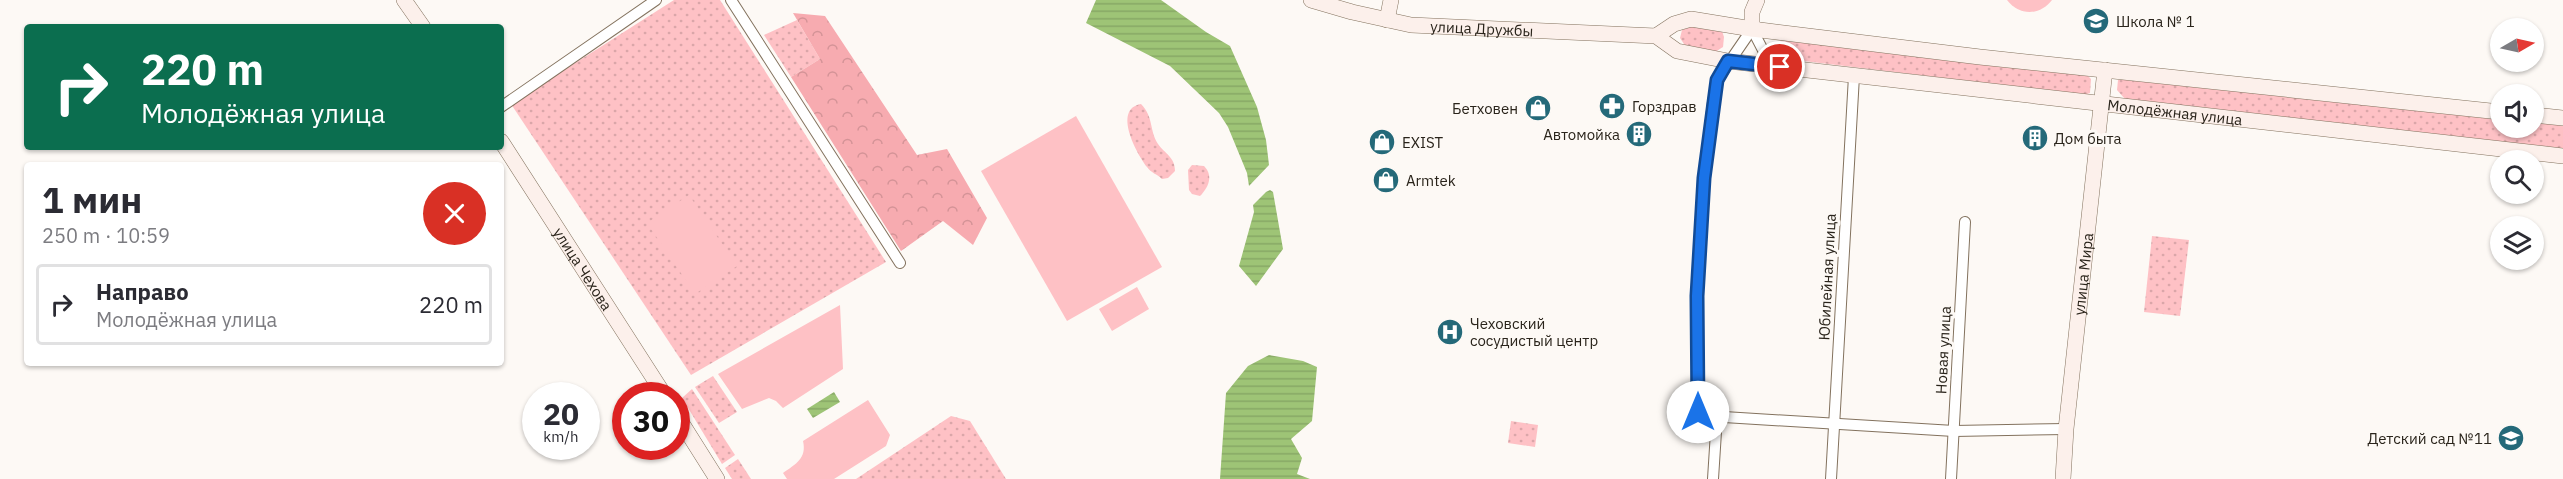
<!DOCTYPE html>
<html lang="ru">
<head>
<meta charset="utf-8">
<style>
  body { margin:0; font-family:"IBM Plex Sans",sans-serif; background:#f2f2f3; color:#2b2b33; height:100vh; display:flex; flex-direction:column; font-size:22px; white-space:nowrap }
  * { box-sizing:border-box; margin:0 }
  p { font-size:20px; color:#7c7c81 }
  .icon { flex:none; width:33px; height:33px; fill:none; stroke:currentColor; stroke-width:2; stroke-linecap:round; stroke-linejoin:round }
  .map { position:relative; flex:1; overflow:hidden }
  .details { position:absolute; left:24px; top:162px; width:480px; height:204px; display:flex; flex-direction:column; background:#fff; border-radius:6px; box-shadow:0 2px 4px #0004 }
  .details>* { flex:none }
  .top-card { position:absolute; left:24px; top:24px; width:480px; height:126px; border-radius:6px; box-shadow:0 2px 4px #0004; background:#0b6e4f; color:#fff; overflow:hidden }
  .needle { width:39px; rotate:81deg }
  .controls { position:absolute; left:2490px; top:18px; display:grid; gap:12px }
  .controls a { display:grid; place-items:center; width:54px; height:54px; border-radius:50%; background:#fff; box-shadow:0 2px 4px #0004; font-size:30px }
  .speed { position:absolute; left:522px; top:382px; display:flex; gap:12px; font-size:30px; font-weight:700; text-align:center }
  .speed>* { display:grid; place-content:center; width:78px; height:78px; border-radius:50%; background:#fff; box-shadow:0 2px 4px #0004; line-height:1 }
  .speed small { font-size:15px; font-weight:400 }
  .speed .limit { border:9px solid #d22; background:#fff; color:#111 }
  .pin { position:absolute; display:grid; place-items:center; width:51px; height:51px; color:#fff; margin:-26px; border:3px solid #fff; border-radius:50%; box-shadow:0 2px 6px #0007 }
  .me { position:absolute; width:66px; margin:-33px; rotate:0deg; stroke-linejoin:round; filter:drop-shadow(0 0 4px #0008) }
  .turn { display:flex; align-items:center; gap:21px; height:126px; padding:0 18px; font-size:27px }
  .turn .icon { width:78px; height:78px; stroke-width:2.5 }
  .turn b { display:block; font-size:42px; line-height:51px }
  .round { display:grid; place-items:center; flex:none; width:63px; height:63px; border-radius:32px; background:#f2f2f3 }
  .summary { display:flex; align-items:center; justify-content:space-between; height:102px; padding:0 18px }
  h1 { font-size:36px; font-weight:700; line-height:45px }
  ul { padding:0; list-style:none }
  li { display:flex; align-items:center; gap:18px; height:81px; margin:0 12px 9px; padding:0 6px; border:3px solid #e1e1e2; border-radius:6px }
  li div { flex:1 }
  li b { display:block; font-size:22px }
  li em { font-style:normal }
  .map>svg:first-child { display:block }
  .grass { fill:url(#grass-dots) }
  .forest { fill:url(#forest-crowns) }
  .garden { fill:#fec1c5 }
  .water { fill:url(#water-rules) }
  .lines { fill:none; stroke-linecap:round; stroke-linejoin:round }
  .street-casing { stroke:#83725e; stroke-width:12 }
  .secondary-casing { stroke:#83725e; stroke-width:16 }
  .street { stroke:#fff; stroke-width:10 }
  .secondary { stroke:#fcf0eb; stroke-width:15 }
  .route-casing { stroke:#114b97; stroke-width:15 }
  .route { stroke:#1a73e8; stroke-width:10 }
  .labels { text-anchor:middle; dominant-baseline:central; stroke-width:6; stroke-linejoin:round; paint-order:stroke }
  .poi-label { font-size:15px; fill:#2a241b; stroke:#fdf9f5; text-anchor:start }
  .street-label { font-size:15px; fill:#2a241b; stroke:#fdf9f5 }
</style>
</head>
<body>
<div class="map">
<svg width="2563" height="479" viewBox="0 0 2563 479">
  <defs>
    <pattern id="grass-dots" width="8" height="8" patternUnits="userSpaceOnUse" patternTransform="scale(1.5)"><rect width="8" height="8" fill="#fec1c5"/><path d="M2 2h.1M6 6h.1" fill="none" stroke="#daa6a9" stroke-width="1.8" stroke-linecap="round"/></pattern>
    <pattern id="forest-crowns" width="20" height="18" patternUnits="userSpaceOnUse" patternTransform="scale(1.5)"><rect width="20" height="18" fill="#f7abb0"/><path d="M2 6a3 3 0 1 1 6 0M12 15a3 3 0 1 1 6 0" fill="none" stroke="#d49397"/></pattern>
    <pattern id="water-rules" width="6" height="5" patternUnits="userSpaceOnUse" patternTransform="scale(1.5)"><rect width="6" height="5" fill="#9ec476"/><path d="M0 2.5h6" fill="none" stroke="#88a866"/></pattern>
  </defs>
  <rect width="100%" height="100%" fill="#fdf9f5"/>
  <g class="grass">
    <polygon points="674,0 720,0 886,262 691,375 511,104"/>
    <polygon points="797,20 820,59 791,77 764,35"/>
    <polygon points="1691,26 1722,31 1724,37 1723,47 1715,52 1686,47 1680,38 1682,30"/>
    <polygon points="1782,40 2087,75 2091,79 2090,93 2084,95 1779,58 1774,53 1775,43"/>
    <polygon points="2134,77 2500,117 2500,128 2534,128 2534,121 2563,124 2563,150 2125,99 2117,90 2118,80"/>
    <path d="M1141,104C1154,117 1149,131 1158,144C1165,154 1175,157 1175,171L1168,178L1162,179C1157,174 1151,173 1147,167C1137,154 1112,109 1141,104Z"/>
    <path d="M1192,165L1204,166C1214,176 1208,188 1200,196L1192,194L1189,190L1188,170Z"/>
    <polygon points="2152,236 2189,240 2180,316 2144,312"/>
    <polygon points="713,376 737,412 719,423 695,387"/>
    <polygon points="692,389 735,455 722,464 682,398"/>
    <polygon points="951,416 970,421 1006,479 856,479"/>
    <polygon points="1511,421 1538,425 1535,447 1508,443"/>
    <polygon points="738,459 751,479 732,479 725,468"/>
  </g>
  <polygon class="forest" points="793,13 825,16 917,155 947,149 987,218 973,245 943,221 901,251 791,77 820,59"/>
  <g class="garden">
    <path d="M2007,0H2052C2040,16 2019,16 2007,0Z"/>
    <polygon points="1076,116 1162,267 1067,321 981,171"/>
    <polygon points="689,195 737,266 695,294 647,223"/>
    <polygon points="1137,287 1149,309 1112,331 1099,309"/>
    <polygon points="840,305 843,369 783,408 776,401 769,398 742,409 718,374"/>
    <path d="M868,400L890,435L886,446L834,479H787L783,473C796,464 807,458 803,441Z"/>
  </g>
  <g class="water">
    <polygon points="1096,0 1161,0 1206,32 1230,46 1257,107 1266,140 1269,165 1249,186 1247,173 1228,127 1219,113 1170,66 1086,23"/>
    <polygon points="1270,190 1273,192 1283,249 1256,286 1239,266 1254,212 1253,205 1266,192"/>
    <polygon points="1269,355 1303,361 1317,367 1312,421 1291,439 1302,458 1297,474 1310,479 1220,479 1226,393 1248,366"/>
    <polygon points="834,392 840,402 813,418 807,409"/>
  </g>
  <g class="lines">
    <defs>
      <g id="street">
        <polyline points="731,0 900,263"/>
        <polyline points="1752,29 1717,80 1713,102 1704,178 1697,296 1698,412 1724,417 1954,431 2066,429"/>
        <polyline points="1752,29 1765,54 1781,65"/>
        <polyline points="501,107 656,0"/>
        <polyline points="1713,479 1717,416"/>
        <polyline points="1831,479 1854,76"/>
        <polyline points="1951,479 1965,222"/>
      </g>
      <g id="secondary">
        <polyline points="404,0 423,27"/>
        <path id="s1" d="M1311,0L1352,12L1411,25L1656,36L1677,51L1728,61L2563,156"/>
        <polyline points="1387,20 1391,0"/>
        <polyline points="1752,29 1752,12 1757,0"/>
        <polyline points="1656,36 1674,24 1691,19 1752,29 1980,57 2500,112"/>
        <polyline points="2534,115 2563,118"/>
        <path id="s2" d="M501,141L665,396"/>
        <polyline points="676,414 717,479"/>
        <path id="s3" d="M2063,479L2066,429L2105,70"/>
      </g>
    </defs>
    <use href="#street" class="street-casing"/>
    <use href="#secondary" class="secondary-casing"/>
    <use href="#street" class="street"/>
    <use href="#secondary" class="secondary"/>
  </g>
  <g class="lines">
    <defs>
      <polyline id="route" points="1698,412 1697,296 1704,178 1717,80 1728,61 1780,67"/>
    </defs>
    <use href="#route" class="route-casing"/>
    <use href="#route" class="route"/>
  </g>
  <defs>
    <symbol id="school-disc" viewBox="-11 -11 22 22"><circle r="9.5" fill="#246979" stroke="#fdf9f5"/><path d="M0-5L7-2L0 1L-7-2ZM-4 1L0 2.5L4 1V4Q0 6-4 4Z" fill="#fff"/></symbol>
    <symbol id="pharmacy-disc" viewBox="-11 -11 22 22"><circle r="9.5" fill="#246979" stroke="#fdf9f5"/><path d="M-2-6h4v4h4v4h-4v4h-4v-4h-4v-4h4Z" fill="#fff"/></symbol>
    <symbol id="shop-disc" viewBox="-11 -11 22 22"><circle r="9.5" fill="#246979" stroke="#fdf9f5"/><path d="M-5-2.5h2.3a2.7 3.5 0 0 1 5.4 0H5L5.5 6h-11ZM-1.5-2.5h3a1.5 2.3 0 0 0-3 0Z" fill="#fff"/></symbol>
    <symbol id="building-disc" viewBox="-11 -11 22 22"><circle r="9.5" fill="#246979" stroke="#fdf9f5"/><path d="M-4-6H4V6H1V3H-1V6H-4ZM-2.5-4.3h1.7v1.8h-1.7ZM.8-4.3h1.7v1.8H.8ZM-2.5-1h1.7V.8h-1.7ZM.8-1h1.7V.8H.8Z" fill="#fff"/></symbol>
    <symbol id="hospital-disc" viewBox="-11 -11 22 22"><circle r="9.5" fill="#246979" stroke="#fdf9f5"/><path d="M-5-5h3v3.5h4V-5h3V5h-3V1.5h-4V5h-3Z" fill="#fff"/></symbol>
  </defs>
  <g fill-rule="evenodd">
    <use href="#school-disc" x="2081" y="6" width="30" height="30"/>
    <use href="#pharmacy-disc" x="1597" y="91" width="30" height="30"/>
    <use href="#shop-disc" x="1523" y="93" width="30" height="30"/>
    <use href="#building-disc" x="1624" y="119" width="30" height="30"/>
    <use href="#building-disc" x="2020" y="123" width="30" height="30"/>
    <use href="#shop-disc" x="1367" y="127" width="30" height="30"/>
    <use href="#shop-disc" x="1371" y="165" width="30" height="30"/>
    <use href="#hospital-disc" x="1435" y="317" width="30" height="30"/>
    <use href="#school-disc" x="2496" y="423" width="30" height="30"/>
  </g>
  <g class="labels">
    <g class="poi-label">
      <text x="2116" y="21">Школа № 1</text>
      <text x="1632" y="106">Горздрав</text>
      <text x="1518" y="108" text-anchor="end">Бетховен</text>
      <text x="1620" y="134" text-anchor="end">Автомойка</text>
      <text x="2054" y="138">Дом быта</text>
      <text x="1402" y="142">EXIST</text>
      <text x="1406" y="180">Armtek</text>
      <text x="1470" y="323">Чеховский<tspan x="1470" dy="17">сосудистый центр</tspan></text>
      <text x="2492" y="438" text-anchor="end">Детский сад №11</text>
    </g>
    <g class="street-label">
      <text stroke="none"><textPath href="#s1" startOffset="174">улица Дружбы</textPath></text>
      <text stroke="none"><textPath href="#s1" startOffset="876">Молодёжная улица</textPath></text>
      <text stroke="none"><textPath href="#s2" startOffset="152">улица Чехова</textPath></text>
      <text stroke="none"><textPath href="#s3" startOffset="206">улица Мира</textPath></text>
      <text transform="translate(1827 277) rotate(-87)">Юбилейная улица</text>
      <text transform="translate(1943 350) rotate(-87)">Новая улица</text>
    </g>
  </g>
</svg>
<div class="controls">
<a><svg class="needle" viewBox="-14 -14 28 28"><path d="M0-13l5 13h-10z" fill="#e53935"/><path d="M0 13l5-13h-10z" fill="#7c7c81"/></svg></a>
<a><svg class="icon" aria-label="sound" viewBox="0 0 24 24"><path d="M4 9h4l5-4v14l-5-4H4zM17 9q2 3 0 6"/></svg></a>
<a><svg class="icon" aria-label="search" viewBox="0 0 24 24"><circle cx="10" cy="10" r="6"/><path d="M15 15l6 6"/></svg></a>
<a><svg class="icon" aria-label="layers" viewBox="0 0 24 24"><path d="M12 4l9 5-9 5-9-5zM3 14l9 5 9-5"/></svg></a>
</div>
<div class="speed"><div>20<small>km/h</small></div><div class="limit">30</div></div>
<div class="pin" style="left:1780px;top:67px;background:#d93025"><svg class="icon" aria-label="arrive" viewBox="0 0 24 24"><path d="M6 21V4h12l-3 4 3 4H6"/></svg></div>
<svg class="me" style="left:1698px;top:412px" viewBox="-20 -20 40 40"><circle r="19" fill="#fff"/><path d="M0-13L10 11 0 6-10 11z" fill="#1a73e8"/></svg>
<div class="top-card">
<div class="turn"><svg class="icon" aria-label="right" viewBox="0 0 24 24"><path d="M7 20v-9h11M14 6l5 5-5 5"/></svg><div><b>220 m</b>Молодёжная улица</div></div>
</div>
<section class="details">
<div class="summary"><div><h1>1 мин</h1><p>250 m · 10:59</p></div><a class="round" style="background:#d93025;color:#fff"><svg class="icon" aria-label="close" viewBox="0 0 24 24"><path d="M6 6l12 12M18 6L6 18"/></svg></a></div>
<ul>
<li><svg class="icon" aria-label="right" viewBox="0 0 24 24"><path d="M7 20v-9h11M14 6l5 5-5 5"/></svg><div><b>Направо</b><p>Молодёжная улица</p></div><em>220 m</em></li>
</ul>
</section>
</div>
</body>
</html>
